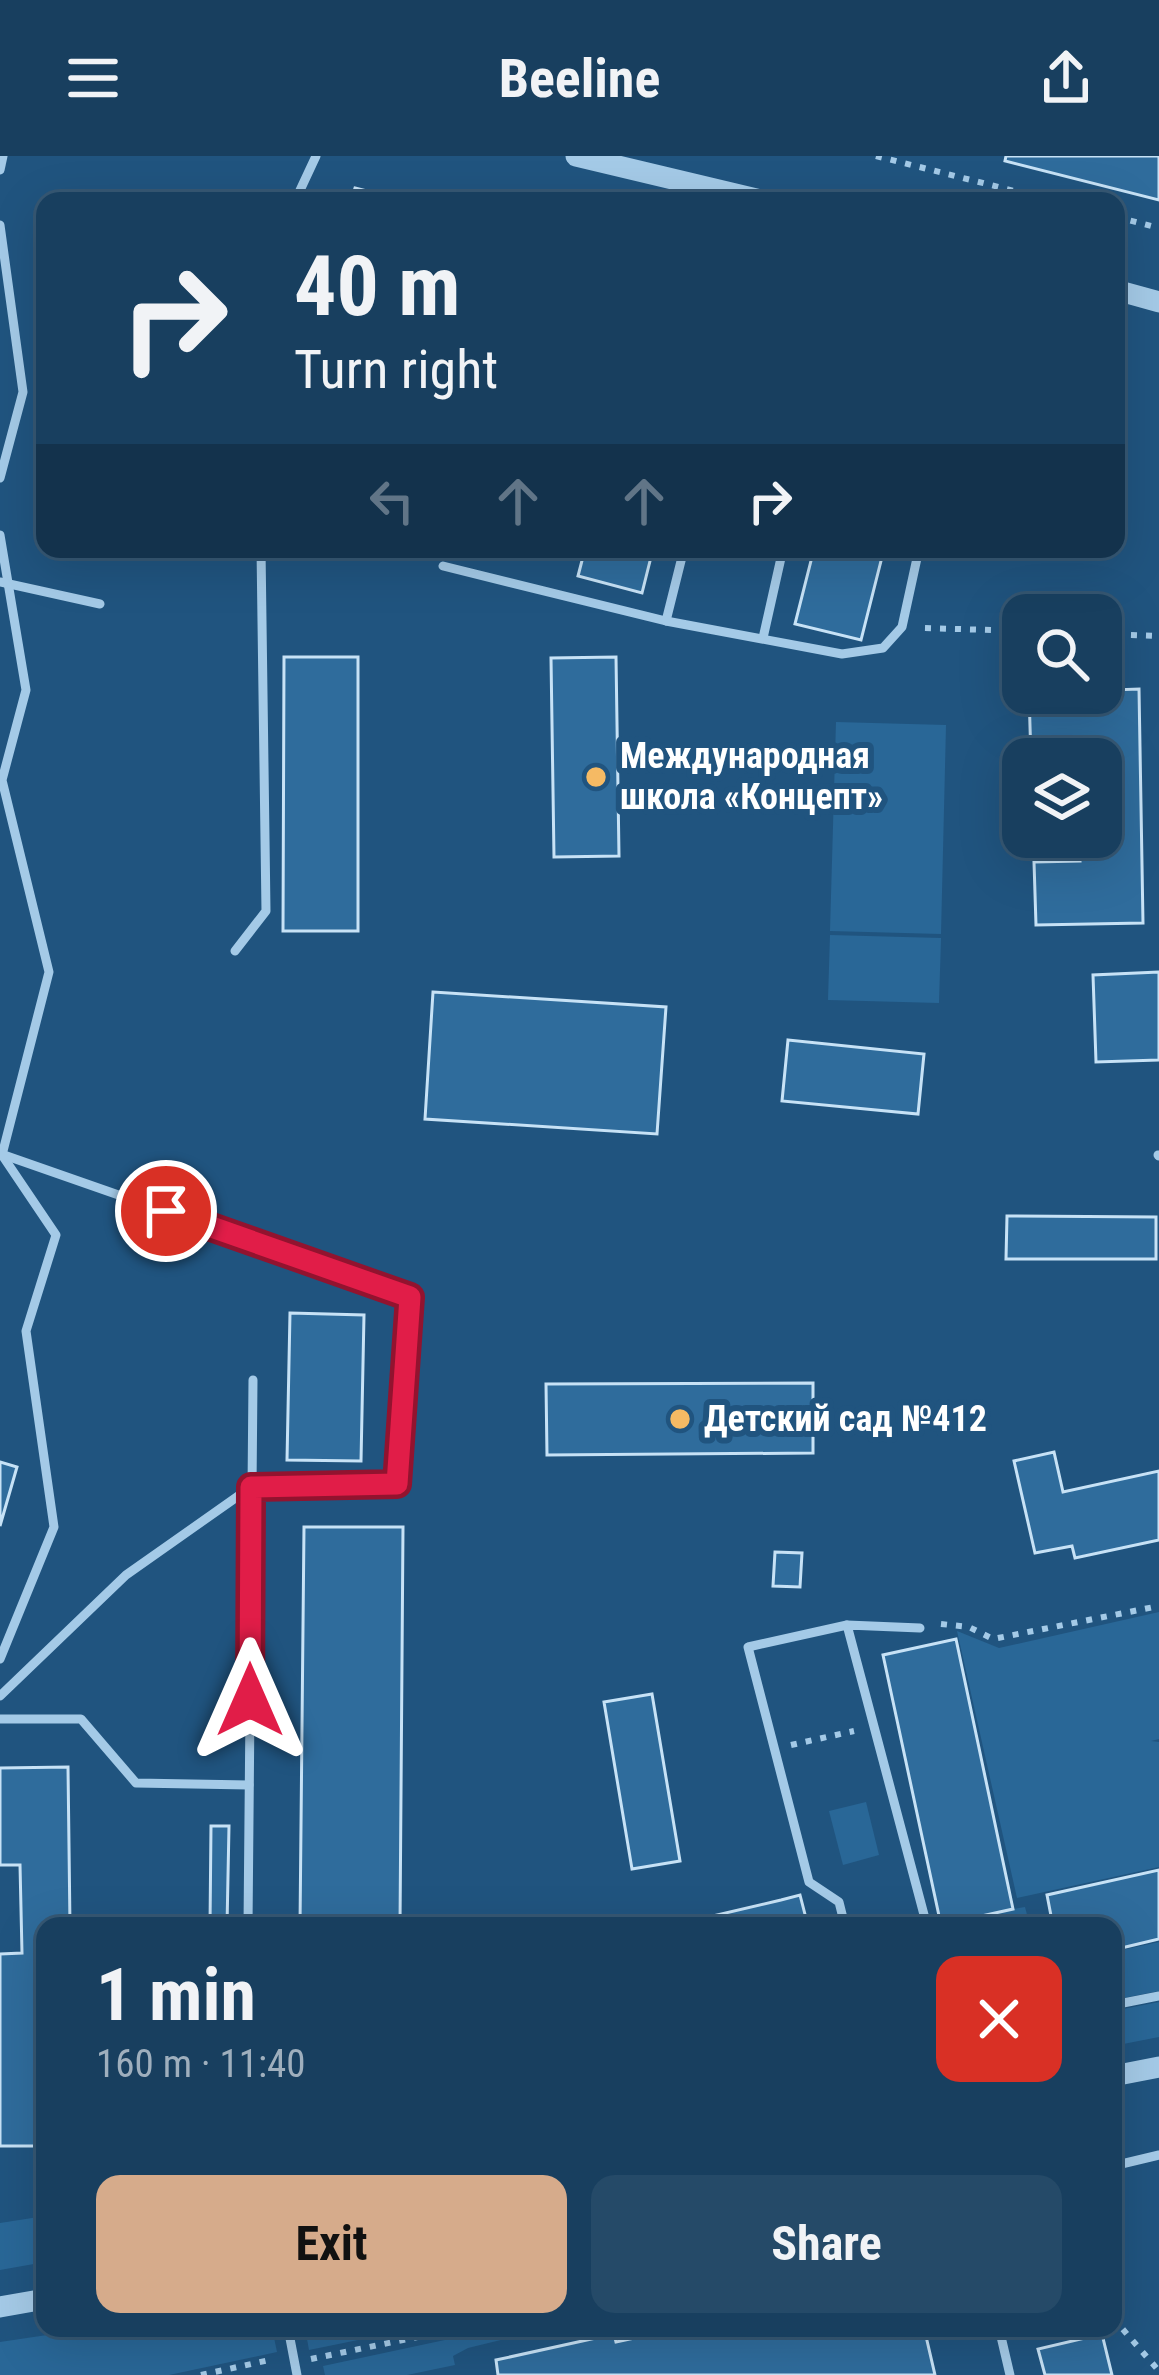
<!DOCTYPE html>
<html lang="en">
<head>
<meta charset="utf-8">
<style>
  body { margin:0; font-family:"Roboto Condensed",sans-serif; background:#254a68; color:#f1f3f6; height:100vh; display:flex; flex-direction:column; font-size:45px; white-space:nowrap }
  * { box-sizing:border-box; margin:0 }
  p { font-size:39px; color:#9fafbd }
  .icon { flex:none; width:66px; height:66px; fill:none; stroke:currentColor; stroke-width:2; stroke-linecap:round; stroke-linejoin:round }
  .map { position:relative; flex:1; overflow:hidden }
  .sheet { position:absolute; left:36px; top:1761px; width:1086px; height:420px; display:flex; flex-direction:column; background:#183f5f; border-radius:24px; box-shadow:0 12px 48px #0002,0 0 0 3px #365874 }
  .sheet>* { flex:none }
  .hud { position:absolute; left:36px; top:36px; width:1089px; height:366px; border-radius:24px; box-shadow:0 12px 48px #0002,0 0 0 3px #365874; background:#183f5f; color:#f1f3f6; overflow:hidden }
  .buttons { position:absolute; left:1002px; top:438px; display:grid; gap:24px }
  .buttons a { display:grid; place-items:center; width:120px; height:120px; border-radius:24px; background:#183f5f; box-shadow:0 12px 48px #0002,0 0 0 3px #365874; font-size:60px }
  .pin { position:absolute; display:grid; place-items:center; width:102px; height:102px; color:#fff; margin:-51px; border:6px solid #fff; border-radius:50%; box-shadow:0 3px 12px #0007 }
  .me { position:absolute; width:132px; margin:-66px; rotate:0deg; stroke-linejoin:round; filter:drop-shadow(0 0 9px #0008) }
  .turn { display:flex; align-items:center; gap:42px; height:252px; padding:0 60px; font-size:54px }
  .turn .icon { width:156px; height:156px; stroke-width:2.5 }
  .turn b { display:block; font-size:84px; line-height:102px }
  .lanes { display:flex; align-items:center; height:114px; padding:0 60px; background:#0003; justify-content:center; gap:60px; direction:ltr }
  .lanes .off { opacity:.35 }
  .round { display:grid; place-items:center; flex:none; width:126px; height:126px; border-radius:24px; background:#254a68 }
  .headline { display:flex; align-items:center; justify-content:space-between; height:204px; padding:0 60px }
  h1 { font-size:72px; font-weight:700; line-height:90px }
  .button { display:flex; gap:24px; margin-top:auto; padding:24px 60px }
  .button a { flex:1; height:138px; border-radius:24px; background:#d6ab8b; color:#111; font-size:48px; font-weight:700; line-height:138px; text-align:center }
  .button a+a { background:#254a68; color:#f1f3f6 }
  header { display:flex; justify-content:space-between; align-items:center; height:156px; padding:0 60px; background:#183f5f; font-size:54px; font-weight:700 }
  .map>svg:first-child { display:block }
  .green { fill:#296797 }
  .building { fill:#2f6c9c; stroke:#c7e2f6; stroke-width:3 }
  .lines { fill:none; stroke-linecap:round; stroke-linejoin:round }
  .path { stroke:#a4cae7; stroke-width:6; stroke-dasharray:6 9; stroke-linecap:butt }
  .service { stroke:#a4cae7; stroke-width:9 }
  .tertiary { stroke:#a4cae7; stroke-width:21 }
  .route-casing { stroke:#92132f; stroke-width:30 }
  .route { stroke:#e11d48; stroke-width:21 }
  .poi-dot { fill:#f5ba64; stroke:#20547f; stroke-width:4.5 }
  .labels { text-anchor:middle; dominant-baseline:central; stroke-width:12; stroke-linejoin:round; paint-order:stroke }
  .poi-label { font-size:36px; font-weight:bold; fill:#fff; stroke:#20547f; text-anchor:start }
</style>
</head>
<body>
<header><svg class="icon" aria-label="menu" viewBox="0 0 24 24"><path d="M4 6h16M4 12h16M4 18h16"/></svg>Beeline<svg class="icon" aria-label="share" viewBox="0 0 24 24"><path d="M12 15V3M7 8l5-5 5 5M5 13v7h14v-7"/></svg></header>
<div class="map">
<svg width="1159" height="2219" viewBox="0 0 1159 2219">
  <rect width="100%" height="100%" fill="#20547f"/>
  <g class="green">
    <polygon points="836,566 946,569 941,778 830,775"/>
    <polygon points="830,779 941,782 939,847 828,844"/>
    <polygon points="1159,1456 1159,1583 1151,1585 1159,1586 1159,1711 1017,1742 957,1475 999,1492"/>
    <polygon points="866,1646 879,1699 843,1709 829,1655"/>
    <polygon points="1025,1751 1030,1770 941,1769 1013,1753"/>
    <polygon points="1159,1786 1159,1835 1113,1844 1113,1796"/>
    <polygon points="1159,1846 1159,1881 1113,1890 1113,1855"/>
    <polygon points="45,2060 45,2106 0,2114 0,2067"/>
    <polygon points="94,2172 272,2172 277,2196 169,2219 0,2219 0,2186"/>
    <polygon points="305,2172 417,2172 309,2194"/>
    <polygon points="501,2172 549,2172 468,2192 453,2200 455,2209 407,2219 325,2219 323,2210"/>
  </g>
  <g class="building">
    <polygon points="1006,0 1159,0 1159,44 1005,5"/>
    <polygon points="355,32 406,45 351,45"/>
    <polygon points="585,393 653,393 642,437 578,420"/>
    <polygon points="814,393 884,393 861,484 795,468"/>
    <polygon points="284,501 358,501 358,775 283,775"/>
    <polygon points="616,501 619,700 554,701 551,502"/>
    <polygon points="1139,533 1143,767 1036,769 1034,706 1080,705 1079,681 1101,681 1101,603 1031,603 1029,537"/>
    <polygon points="1159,816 1159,904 1096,906 1093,819"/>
    <polygon points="433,836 666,851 657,978 425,963"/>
    <polygon points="788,884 924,898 918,958 782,945"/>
    <polygon points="1007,1060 1156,1061 1156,1103 1006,1103"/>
    <polygon points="290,1157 364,1159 361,1305 287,1304"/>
    <polygon points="813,1227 813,1297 547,1299 546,1228"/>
    <polygon points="1054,1296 1063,1336 1159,1315 1159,1384 1075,1402 1072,1390 1035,1397 1014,1305"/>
    <polygon points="0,1306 17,1311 0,1370"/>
    <polygon points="304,1371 403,1371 400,1770 300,1770"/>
    <polygon points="775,1396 802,1397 800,1431 773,1430"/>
    <polygon points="956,1483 1013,1753 941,1769 883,1499"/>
    <polygon points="652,1538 680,1705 632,1713 604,1546"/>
    <polygon points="68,1611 70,1770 45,1770 45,1990 0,1990 0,1798 22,1797 20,1709 0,1709 0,1612"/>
    <polygon points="211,1670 229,1670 227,1770 210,1770"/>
    <polygon points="1159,1714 1159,1783 1113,1794 1113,1770 1053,1770 1047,1739"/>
    <polygon points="800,1739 808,1770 670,1770 781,1744"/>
    <polygon points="652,2172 880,2172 882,2178 916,2172 917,2178 925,2176 935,2219 498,2219 496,2204 614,2178 616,2186 654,2178"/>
    <polygon points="1102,2178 1112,2219 1045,2219 1038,2193"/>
  </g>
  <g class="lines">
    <g class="path">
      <polyline points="876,0 1054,45"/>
      <polyline points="1116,61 1159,72"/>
      <polyline points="925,472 1023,475"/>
      <polyline points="1101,478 1159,480"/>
      <polyline points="941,1468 969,1471 993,1483 1159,1450"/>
      <polyline points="791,1589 854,1575"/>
      <polyline points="1113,2162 1159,2215"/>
      <polyline points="311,2203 461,2172"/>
      <polyline points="201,2219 274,2203"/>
    </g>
    <g class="service">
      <polyline points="0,14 3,0"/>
      <polyline points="295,45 316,0"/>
      <polyline points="0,69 23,236 0,322"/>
      <polyline points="0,379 26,534 2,624 49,816 2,999 56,1079 26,1175 54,1371 0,1503"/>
      <polyline points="443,410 666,465 842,498 883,492 902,471 919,393"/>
      <polyline points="0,426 100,448"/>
      <polyline points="666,465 684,393"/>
      <polyline points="763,482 783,393"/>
      <polyline points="235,795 266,755 261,393"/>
      <polyline points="1158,999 1159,1000"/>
      <polyline points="920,1472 847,1469 927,1770"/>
      <polyline points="0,1540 126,1419 251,1331 397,1328 411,1141 4,999"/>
      <polyline points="0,1563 81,1563 136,1627 249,1629"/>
      <polyline points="248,1770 253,1224"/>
      <polyline points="845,1770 839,1746 809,1726 748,1491 847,1469"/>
      <polyline points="1113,1849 1159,1840"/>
      <polyline points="1113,2010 1159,1999"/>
      <polyline points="288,2172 297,2219"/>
      <polyline points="999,2172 1010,2219"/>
    </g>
    <g class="tertiary">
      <polyline points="576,0 765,45"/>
      <polyline points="1116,134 1159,146"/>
      <polyline points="1113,1920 1159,1911"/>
      <polyline points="0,2151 45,2143"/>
    </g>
  </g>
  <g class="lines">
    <defs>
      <polyline id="route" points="166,1055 410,1141 397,1328 251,1331 250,1544"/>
    </defs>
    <use href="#route" class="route-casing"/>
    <use href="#route" class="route"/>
  </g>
  <g class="poi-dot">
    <circle cx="596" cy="621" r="12"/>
    <circle cx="680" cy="1263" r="12"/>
  </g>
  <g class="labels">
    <g class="poi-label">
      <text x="620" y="600">Международная<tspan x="620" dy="41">школа «Концепт»</tspan></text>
      <text x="704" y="1263">Детский сад №412</text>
    </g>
  </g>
</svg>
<div class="buttons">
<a><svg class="icon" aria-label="search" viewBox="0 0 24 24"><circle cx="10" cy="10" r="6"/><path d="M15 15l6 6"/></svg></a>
<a><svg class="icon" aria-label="layers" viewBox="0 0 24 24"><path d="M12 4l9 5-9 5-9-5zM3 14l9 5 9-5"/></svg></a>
</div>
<div class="pin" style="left:166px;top:1055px;background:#d93025"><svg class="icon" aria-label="arrive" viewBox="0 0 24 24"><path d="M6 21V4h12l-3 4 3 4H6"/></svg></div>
<svg class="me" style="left:250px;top:1544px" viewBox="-20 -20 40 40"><path d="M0-17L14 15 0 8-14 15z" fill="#e11d48" stroke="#fff" stroke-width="4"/></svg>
<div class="hud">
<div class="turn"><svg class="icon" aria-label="right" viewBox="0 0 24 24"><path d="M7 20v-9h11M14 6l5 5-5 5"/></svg><div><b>40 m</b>Turn right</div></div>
<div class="lanes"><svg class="icon off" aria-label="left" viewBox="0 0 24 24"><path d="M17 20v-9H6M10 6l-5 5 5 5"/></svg><svg class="icon off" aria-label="ahead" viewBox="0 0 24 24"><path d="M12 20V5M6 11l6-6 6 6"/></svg><svg class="icon off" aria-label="ahead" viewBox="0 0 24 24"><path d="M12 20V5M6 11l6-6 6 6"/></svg><svg class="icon" aria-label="right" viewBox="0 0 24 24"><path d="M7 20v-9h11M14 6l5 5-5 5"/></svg></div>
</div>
<section class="sheet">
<div class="headline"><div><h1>1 min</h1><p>160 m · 11:40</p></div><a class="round" style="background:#d93025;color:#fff"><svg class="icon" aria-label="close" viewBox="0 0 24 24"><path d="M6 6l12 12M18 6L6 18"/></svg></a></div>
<div class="button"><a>Exit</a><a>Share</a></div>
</section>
</div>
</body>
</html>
